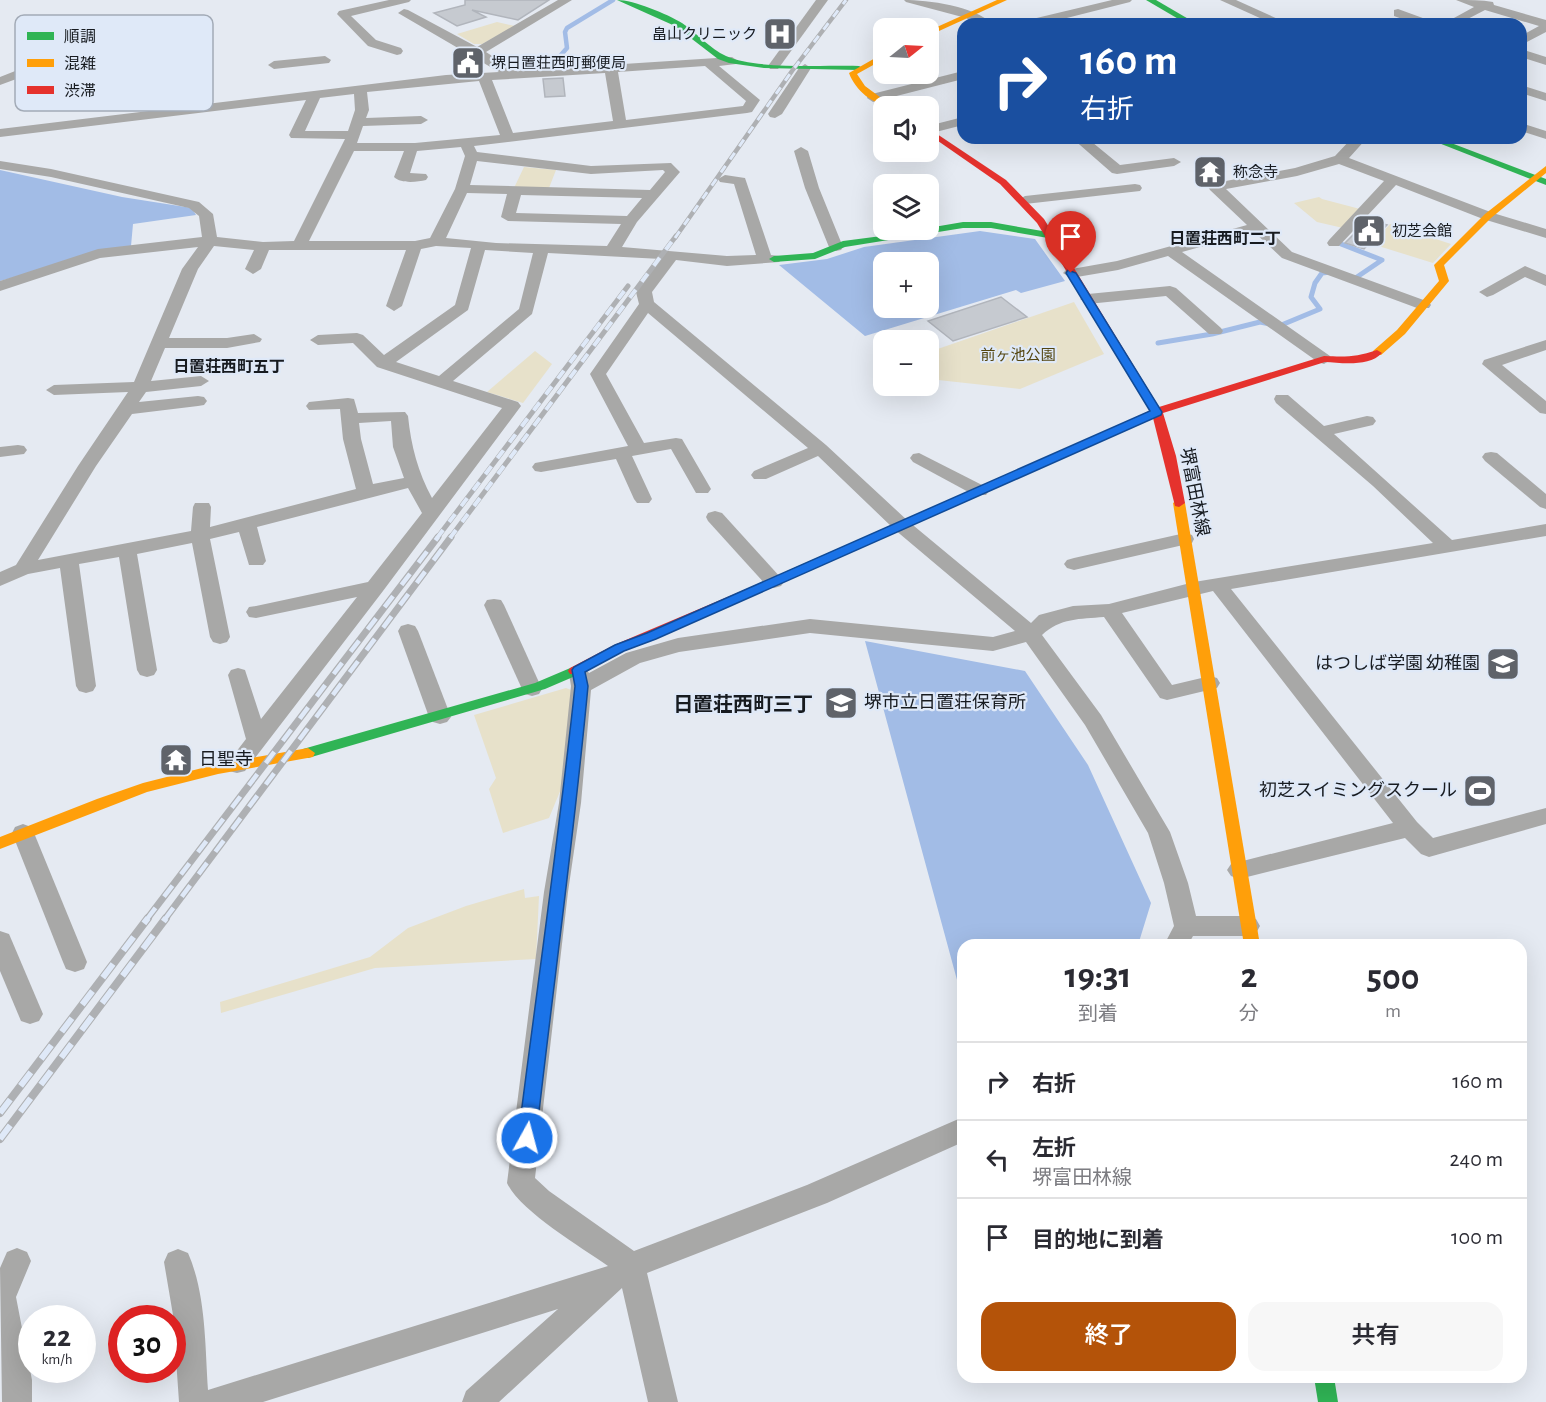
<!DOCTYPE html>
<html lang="ja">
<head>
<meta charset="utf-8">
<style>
  body { margin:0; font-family:"Alegreya Sans","Noto Sans JP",sans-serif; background:#f7f7f7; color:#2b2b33; height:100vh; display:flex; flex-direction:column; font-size:22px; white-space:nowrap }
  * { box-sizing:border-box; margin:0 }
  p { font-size:20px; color:#7c7c81 }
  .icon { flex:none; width:33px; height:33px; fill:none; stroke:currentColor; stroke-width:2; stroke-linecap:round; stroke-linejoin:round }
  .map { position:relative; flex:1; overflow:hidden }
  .sheet { position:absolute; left:957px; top:939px; width:570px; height:444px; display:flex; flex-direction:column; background:#fff; border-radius:18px; box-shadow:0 6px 24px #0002 }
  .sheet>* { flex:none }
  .guide { position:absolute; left:957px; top:18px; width:570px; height:126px; border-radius:18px; box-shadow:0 6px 24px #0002; background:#1a4fa0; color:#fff; overflow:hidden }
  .needle { width:39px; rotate:72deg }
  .tools { position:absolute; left:873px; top:18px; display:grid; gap:12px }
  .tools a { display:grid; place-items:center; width:66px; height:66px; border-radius:12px; background:#fff; box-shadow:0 6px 24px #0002; font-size:30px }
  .speed { position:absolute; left:18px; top:1305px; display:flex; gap:12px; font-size:30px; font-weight:700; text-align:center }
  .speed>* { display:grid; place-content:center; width:78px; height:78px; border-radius:50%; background:#fff; box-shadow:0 6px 24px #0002; line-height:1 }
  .speed small { font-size:15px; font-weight:400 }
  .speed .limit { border:9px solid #d22; background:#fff; color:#111 }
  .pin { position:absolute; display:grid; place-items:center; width:51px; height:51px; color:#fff; margin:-62px -26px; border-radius:50% 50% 50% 0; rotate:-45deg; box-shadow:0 0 6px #0007 }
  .pin .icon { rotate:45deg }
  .me { position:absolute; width:66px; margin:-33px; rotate:7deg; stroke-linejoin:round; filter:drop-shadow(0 0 4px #0008) }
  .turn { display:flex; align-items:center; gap:21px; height:126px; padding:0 24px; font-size:27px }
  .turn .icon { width:78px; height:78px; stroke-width:2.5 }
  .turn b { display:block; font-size:42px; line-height:51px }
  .eta { display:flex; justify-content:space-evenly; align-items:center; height:102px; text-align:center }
  .eta b { font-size:36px; font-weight:600; line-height:42px }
  .cta { display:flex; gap:12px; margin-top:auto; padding:12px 24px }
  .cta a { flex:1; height:69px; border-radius:18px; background:#b45309; color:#fff; font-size:24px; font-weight:600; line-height:69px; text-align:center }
  .cta a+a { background:#f7f7f7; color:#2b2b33 }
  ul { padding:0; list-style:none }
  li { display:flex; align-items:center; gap:18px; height:78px; padding:0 24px; border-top:2px solid #e1e1e2 }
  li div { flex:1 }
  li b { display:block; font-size:22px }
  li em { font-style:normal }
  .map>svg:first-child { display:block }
  .green { fill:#e7e1ca }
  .water { fill:#a2bce6; fill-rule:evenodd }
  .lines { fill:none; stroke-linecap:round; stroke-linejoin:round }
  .stream-far1 { stroke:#a2bce6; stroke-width:4.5 }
  .stream { stroke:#a2bce6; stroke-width:5 }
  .building { fill:#c6cad0; stroke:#b1b5bc; stroke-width:1.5 }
  .street { fill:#a8a8a7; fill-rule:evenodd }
  .fast { fill:#30b455; fill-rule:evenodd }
  .slow { fill:#ff9f0a; fill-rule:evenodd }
  .jam { fill:#e5322d; fill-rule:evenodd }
  .rail-far3-casing { stroke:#aeb0b3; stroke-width:4.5 }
  .rail-far2-casing { stroke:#aeb0b3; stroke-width:5 }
  .rail-far1-casing { stroke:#aeb0b3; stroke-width:7 }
  .rail-casing { stroke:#aeb0b3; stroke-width:8 }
  .rail-far3 { stroke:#dfe9f8; stroke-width:3; stroke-dasharray:8; stroke-linecap:butt }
  .rail-far2 { stroke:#dfe9f8; stroke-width:4; stroke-dasharray:10; stroke-linecap:butt }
  .rail-far1 { stroke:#dfe9f8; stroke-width:4.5; stroke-dasharray:14; stroke-linecap:butt }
  .rail { stroke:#dfe9f8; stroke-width:6; stroke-dasharray:17; stroke-linecap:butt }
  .route { fill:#1a73e8; stroke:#114b97; stroke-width:1.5 }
  .labels { text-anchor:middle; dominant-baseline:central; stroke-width:4.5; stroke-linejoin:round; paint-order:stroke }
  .far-poi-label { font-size:15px; fill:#171b20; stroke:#dfe9f8; text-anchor:start }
  .far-park-label { font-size:15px; fill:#544610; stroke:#dfe9f8 }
  .far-neighbourhood-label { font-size:16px; font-weight:bold; fill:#171b20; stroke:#dfe9f8 }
  .street-label { font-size:18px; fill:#171b20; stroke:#dfe9f8 }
  .poi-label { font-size:18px; fill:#171b20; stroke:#dfe9f8; text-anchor:end }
  .neighbourhood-label { font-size:20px; font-weight:bold; fill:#171b20; stroke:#dfe9f8 }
  .key { fill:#dfe9f8; stroke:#a3abb7; stroke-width:1.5 }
  .key-label { font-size:16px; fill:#171b20 }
</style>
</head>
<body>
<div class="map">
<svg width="1546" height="1402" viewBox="0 0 1546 1402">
  <rect width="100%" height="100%" fill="#e5eaf2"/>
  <g class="green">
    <polygon points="497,22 515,26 482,44 474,44 457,34"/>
    <polygon points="524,167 556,170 549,188 514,188"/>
    <polygon points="1319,197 1322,199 1360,209 1343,228 1317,222 1294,203"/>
    <polygon points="1390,224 1451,244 1433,263 1372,244"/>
    <polygon points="1074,302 1104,354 1020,389 929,379 929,352"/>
    <polygon points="535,351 552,364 523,403 487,392"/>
    <polygon points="566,688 574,691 561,789 549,818 503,833 489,789 496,778 474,715"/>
    <polygon points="524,889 525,898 539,896 536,959 375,968 221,1013 220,1002 370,957 408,928 466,906"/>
  </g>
  <g class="water">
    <polygon points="0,170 122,197 192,208 196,215 133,224 131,246 0,281"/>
    <path d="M980,231L1035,239L1065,281L1021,293L1016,290L865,336L779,265L827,259L864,247ZM884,262H928V308L893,311L884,308Z"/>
    <polygon points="865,641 1025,671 1088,765 1151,903 1138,945 963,945 963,1002"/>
  </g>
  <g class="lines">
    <polyline class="stream-far1" points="541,70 540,65 560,56 567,48 565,32 567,28 613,0"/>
    <g class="stream">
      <polyline points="1341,244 1382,260 1354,279 1350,277"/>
      <polyline points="1158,343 1212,334 1260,322 1279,326 1320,309 1311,297 1315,283 1322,273 1331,272"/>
    </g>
  </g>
  <g class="building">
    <polygon points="465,0 549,0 518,20 472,10 486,17 457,26 434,13 465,5"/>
    <polygon points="563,78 565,96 545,97 543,79"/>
    <polygon points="1368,220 1387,225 1364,249 1345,243"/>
    <polygon points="1001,297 1027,317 953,341 928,321"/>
  </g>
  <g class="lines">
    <g class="street">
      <polygon points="389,0 411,0 409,2 351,16 376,40 401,48 403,51 401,54 397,55 368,46 337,14 339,11"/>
      <path d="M558,0H572L486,52L515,71L732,57L738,61L736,64L719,66L760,100L752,112L747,113L474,146L477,152L591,166L671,163L680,172L637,222L622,247L727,256L756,255L734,184L720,182L718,179L725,175L745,178L771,255L779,256L782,259L779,262L727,266L676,260L652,292L654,302L826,445L908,521L1031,623L1039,615L1073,606L1109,604L1194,582L1433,543L1373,486L1276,403L1274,399L1276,395H1288L1324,426L1367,416L1373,417L1376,421L1373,425L1334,434L1452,540L1546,524V536L1231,589L1417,822L1433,838L1546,808V824L1429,857L1421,854L1405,838L1239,879L1231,876L1227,870L1231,864L1393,823L1213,591L1122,613L1172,685L1210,676L1217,678L1220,683L1217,688L1167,700L1160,698L1104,617C1080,619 1060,618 1042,635L1101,715L1170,832L1188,883L1196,916H1248L1256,919L1260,926L1256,933L1248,936H1193L1188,945H1164L1174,926L1164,883L1148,833L1085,725L1026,642L993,651L810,633L679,652L640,663L591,690L581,803L568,892L535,1178L549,1191L634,1251L807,1185L963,1117V1142L827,1203L647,1273L678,1402H648L622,1288L499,1402H462L466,1391L558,1309L263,1402H179L173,1315L164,1262L168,1253L178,1249L188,1253C206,1294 205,1345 208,1390L608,1266C581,1247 520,1211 507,1183L544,892L559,803L571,686L569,674L572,669L579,667L586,669L589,673L626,653L678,638L810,619L993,637L1015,631L894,529L818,456L766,479H754L751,475L754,471L808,448L648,313L606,374L644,443L676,438L682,439L711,489L708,493H696L671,449L632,456L652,499L649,503H637L634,499L616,459L541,472L535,471L532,467L535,463L628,446L590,374L639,304L636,292L661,259L548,253L532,314L453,381L518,402L521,406L383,591L245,771L237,773L229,771L226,765L246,739L228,675L231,670L238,668L245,670L261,719L357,597L256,618L249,617L246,612L249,607L256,606L368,582L422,513L408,488L257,527L266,561L263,565H249L239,532L210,539L230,637L227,642L220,644L213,642L210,637L192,543L137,554L157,670L154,675L147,677L140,675L137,670L119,557L79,564L96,686L93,691L86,693L79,691L76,686L60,568L28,574L0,586V572L16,565L78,466L128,392L54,395L46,390L54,385L134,382L182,269L198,247L100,258L0,291V281L98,249L202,237L199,216L189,208L51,177L0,169V161L51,169L199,202L213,214L217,237L263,242L294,241L345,139L291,138L289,135L306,100L0,137V129L446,75L499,72L398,13L404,9L408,10L477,47ZM705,66L746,101L743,106L626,120L618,72ZM605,73L613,121L513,133L492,80ZM479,81L500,135L415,143H357L363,126L421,124L428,120L421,116L366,118L369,110L367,92ZM354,94L355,110L348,131H305L320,98ZM461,147L465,156L455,189L430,238L415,241H309L354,151H404L394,177C401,184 417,182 426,180L428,177L426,174L410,173L417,151ZM477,161L591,174L663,170L665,172L650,190L470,185ZM467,193L507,194L501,217L508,221L621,224L607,246L496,243L446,238ZM521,195L642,198L627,216L516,213ZM214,246L254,250L245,269L253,274L261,269L269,250H406L386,306L394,311L402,306L421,249L436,246L471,248L455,305L384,355L363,335L357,333L318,335L310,340L318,345L353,343L377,367L502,408L432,498C418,472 411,446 408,416L405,412L358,413L354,399L348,398L309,402L306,406L309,410L340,409L343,439L356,489L210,527L211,507L209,503H195L193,507L191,531L38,560L96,466L132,414L198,406L204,405L207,401L204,397L198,396L139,402L146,392L201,386L209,381L201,376L151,381L165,348H227L260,342L262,339L254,334L227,338H169L198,269ZM485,250L533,253L519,309L439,376L396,362L468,310ZM391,421L393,447L404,478L373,484L361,439L359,423Z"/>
      <polygon points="816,0 828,0 778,69 770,69 768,66"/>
      <path d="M904,0C928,0 975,6 992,24H977L966,18L906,2Z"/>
      <polygon points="1112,0 1132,0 1130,2 1043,24 1022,24 1024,21"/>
      <polygon points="1220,0 1236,0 1289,24 1273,24"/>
      <path d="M1456,0C1469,0 1482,0 1493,2L1494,5L1546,20V32L1521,45V36L1539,26L1485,10L1458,24H1443L1474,7Z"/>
      <polygon points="1398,9 1431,21 1433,24 1416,24 1394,16 1394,10"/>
      <polygon points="1521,49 1546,57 1546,65 1521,57"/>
      <polygon points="71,54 77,58 75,61 46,68 0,85 0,77 38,62"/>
      <polygon points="325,56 331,60 329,63 274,69 268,65 274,61"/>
      <polygon points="805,64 811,68 782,114 775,118 770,117 768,114 799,68"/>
      <polygon points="963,71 963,79 873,102 867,98 868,95"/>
      <polygon points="1521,85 1546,93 1546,101 1521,93"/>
      <polygon points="963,117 963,125 928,134 928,126"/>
      <polygon points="1521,123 1546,131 1546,139 1521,131"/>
      <polygon points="1072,138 1087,138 1120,165 1174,158 1181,162 1174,166 1117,174 1112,173"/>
      <polygon points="1352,138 1367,138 1349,158 1493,213 1546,229 1546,238 1483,219 1396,185 1339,246 1329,246 1327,243 1329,240 1384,181 1339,164 1297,176 1226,189 1292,252 1429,302 1431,305 1429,308 1417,308 1282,258 1254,232 1182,252 1330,356 1332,359 1324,364 1318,362 1168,256 1118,270 1071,278 1063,273 1066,270 1117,261 1247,225 1210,190 1208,187 1210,184 1295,168 1335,156"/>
      <polygon points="801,147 808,151 819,188 843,247 841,250 836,251 829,247 805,188 794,151"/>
      <polygon points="1135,184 1140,185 1142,188 1140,191 1025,204 1018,200 1025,196"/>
      <polygon points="1525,266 1546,275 1546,286 1525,277 1493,295 1487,297 1479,292"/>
      <polygon points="1170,286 1176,288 1221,328 1223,331 1221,334 1209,334 1166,296 1088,304 1080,299 1088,294"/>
      <polygon points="1546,340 1546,350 1502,365 1546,401 1546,414 1540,413 1482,364 1484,360"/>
      <polygon points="18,445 24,446 27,450 24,454 0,457 0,447"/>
      <polygon points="1491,452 1497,453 1546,494 1546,509 1540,507 1485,461 1482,457 1485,453"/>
      <polygon points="919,453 986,487 989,491 986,495 974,495 913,462 910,458 913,454"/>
      <polygon points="715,511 722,513 781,578 784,582 781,586 774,588 767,586 708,521 706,517 708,513"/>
      <polygon points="1185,533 1192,535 1194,539 1192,543 1074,570 1067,568 1064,564 1067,560 1074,558"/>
      <polygon points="494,599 501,600 504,605 542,689 539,694 532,696 525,694 522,689 484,605 487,600"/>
      <polygon points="408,624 415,626 418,631 451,717 447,722 440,724 433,722 429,717 398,631 401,626"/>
      <polygon points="23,824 31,827 34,833 87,962 84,969 75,972 66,969 63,962 12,833 15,827"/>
      <polygon points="0,931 9,934 12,941 43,1014 39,1021 30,1024 21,1021 0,971"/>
      <polygon points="17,1248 27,1252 31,1261 16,1297 32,1380 32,1402 2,1402 0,1268 7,1252"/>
    </g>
    <g class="fast">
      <path d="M617,0C634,0 667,14 682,23C697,33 710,49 726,56C757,70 824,65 859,66L863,68L859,70L764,68L729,63L718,59L675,26Z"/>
      <polygon points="1146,0 1156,0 1197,24 1187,24"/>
      <polygon points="1426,138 1438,138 1546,179 1546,185"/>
      <polygon points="963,222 991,222 1048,232 1053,235 1048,238 991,228 963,228 845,247 815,259 774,262 769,259 774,256 813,253 843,241 928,230 928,228"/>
      <polygon points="1087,440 1091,441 1091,445 795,577 791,578 785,574 787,571"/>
      <polygon points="575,666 582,671 580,674 545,689 308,758 301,753 303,749 535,683"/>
      <polygon points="1314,1377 1334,1377 1338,1402 1318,1402"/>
    </g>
    <g class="slow">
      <polygon points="997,0 1007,0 928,36 928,31"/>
      <path d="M884,53V59L857,74L865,86L892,106C874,106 855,90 849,73Z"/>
      <polygon points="1546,166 1546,173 1491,218 1444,265 1449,281 1405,334 1381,355 1373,355 1373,351 1397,330 1439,281 1434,265 1485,214"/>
      <polygon points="1179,499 1185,503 1260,945 1244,945 1173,503"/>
      <polygon points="308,748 315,753 313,757 218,774 147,792 0,849 0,837 97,799 143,783 218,764"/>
    </g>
    <g class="jam">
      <path d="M928,128L1006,180L1044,219L1159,407L1324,356C1347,357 1356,357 1377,350L1382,353C1369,367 1342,363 1325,362L1163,413L1176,456L1185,503L1179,507L1175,506L1153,418L1091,445H1083L1081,443L1151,410L1037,223L1000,184L928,134Z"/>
      <polygon points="791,570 797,574 795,577 624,651 580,674 570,674 568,671 570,668 614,645"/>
    </g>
    <defs>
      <polyline id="rail-far3" points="675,238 792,71 846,0"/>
      <g id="rail-far2">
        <polyline points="437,538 628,286"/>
        <polyline points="450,538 676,236"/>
      </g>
      <g id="rail-far1">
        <polyline points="147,919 438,537"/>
        <polyline points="165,919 451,537"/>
      </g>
      <g id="rail">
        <polyline points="0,1113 148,918"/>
        <polyline points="0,1139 166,918"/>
      </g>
    </defs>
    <use href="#rail-far3" class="rail-far3-casing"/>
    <use href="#rail-far2" class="rail-far2-casing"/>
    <use href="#rail-far1" class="rail-far1-casing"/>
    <use href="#rail" class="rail-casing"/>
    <use href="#rail-far3" class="rail-far3"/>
    <use href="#rail-far2" class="rail-far2"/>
    <use href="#rail-far1" class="rail-far1"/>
    <use href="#rail" class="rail"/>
  </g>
  <path class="route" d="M1068,270L1076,273L1162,412L1161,415L656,639L624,651L585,672L588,686C574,837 553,987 536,1138L533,1143L527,1145L521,1143L518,1138C537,987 559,837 575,686L572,670L574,667L615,645L647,633L1150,411L1066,273Z"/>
  <defs>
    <symbol id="hospital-square" viewBox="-11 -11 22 22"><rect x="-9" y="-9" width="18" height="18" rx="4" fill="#5f636a" stroke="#dfe9f8"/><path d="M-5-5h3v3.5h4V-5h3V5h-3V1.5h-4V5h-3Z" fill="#fff"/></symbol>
    <symbol id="civic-square" viewBox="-11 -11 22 22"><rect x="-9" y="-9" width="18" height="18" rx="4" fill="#5f636a" stroke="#dfe9f8"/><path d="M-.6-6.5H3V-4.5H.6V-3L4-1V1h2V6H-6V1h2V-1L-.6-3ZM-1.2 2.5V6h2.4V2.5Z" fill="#fff"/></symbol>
    <symbol id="temple-square" viewBox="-11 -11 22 22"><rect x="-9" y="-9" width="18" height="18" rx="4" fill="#5f636a" stroke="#dfe9f8"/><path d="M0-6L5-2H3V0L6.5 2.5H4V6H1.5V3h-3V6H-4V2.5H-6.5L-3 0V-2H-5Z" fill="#fff"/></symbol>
    <symbol id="school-square" viewBox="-11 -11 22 22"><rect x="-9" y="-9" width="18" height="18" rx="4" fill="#5f636a" stroke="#dfe9f8"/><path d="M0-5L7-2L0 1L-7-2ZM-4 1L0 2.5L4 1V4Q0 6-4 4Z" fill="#fff"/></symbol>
    <symbol id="stadium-square" viewBox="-11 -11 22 22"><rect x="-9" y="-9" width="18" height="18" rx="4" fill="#5f636a" stroke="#dfe9f8"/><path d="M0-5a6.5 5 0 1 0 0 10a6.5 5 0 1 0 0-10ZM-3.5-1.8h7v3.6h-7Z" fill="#fff"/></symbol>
  </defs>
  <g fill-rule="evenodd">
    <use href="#hospital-square" x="761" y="15" width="38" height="38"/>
    <use href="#civic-square" x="449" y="44" width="38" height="38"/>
    <use href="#temple-square" x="1191" y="153" width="38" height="38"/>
    <use href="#civic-square" x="1350" y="212" width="38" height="38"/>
    <use href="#school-square" x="1484" y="645" width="38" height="38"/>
    <use href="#school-square" x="822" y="684" width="38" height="38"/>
    <use href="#temple-square" x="157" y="741" width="38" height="38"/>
    <use href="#stadium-square" x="1461" y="772" width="38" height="38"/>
  </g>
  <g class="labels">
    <g class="far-poi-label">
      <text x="757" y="34" text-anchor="end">畠山クリニック</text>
      <text x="491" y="63">堺日置荘西町郵便局</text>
      <text x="1233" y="172">称念寺</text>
      <text x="1392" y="231">初芝会館</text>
    </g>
    <g class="far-park-label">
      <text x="1018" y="355">前ヶ池公園</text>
    </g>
    <g class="far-neighbourhood-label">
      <text x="1225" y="239">日置荘西町二丁</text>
      <text x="229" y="367">日置荘西町五丁</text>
    </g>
    <g class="street-label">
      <text transform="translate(1194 492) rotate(79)">堺富田林線</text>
    </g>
    <g class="poi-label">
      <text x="1480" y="664">はつしば学園 幼稚園</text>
      <text x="864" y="703" text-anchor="start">堺市立日置荘保育所</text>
      <text x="199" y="760" text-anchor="start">日聖寺</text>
      <text x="1457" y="791">初芝スイミングスクール</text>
    </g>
    <g class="neighbourhood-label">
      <text x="743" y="705">日置荘西町三丁</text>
    </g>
  </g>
  <rect x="15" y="15" width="198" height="96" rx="9" class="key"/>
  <rect x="27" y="32" width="27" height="8" fill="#30b455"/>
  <rect x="27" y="59" width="27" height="8" fill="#ff9f0a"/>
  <rect x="27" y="86" width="27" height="8" fill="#e5322d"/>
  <g class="key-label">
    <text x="64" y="42">順調</text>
    <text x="64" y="69">混雑</text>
    <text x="64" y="96">渋滞</text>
  </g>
</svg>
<div class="tools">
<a><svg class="needle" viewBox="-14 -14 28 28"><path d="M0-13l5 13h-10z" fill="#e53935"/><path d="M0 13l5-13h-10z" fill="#7c7c81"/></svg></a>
<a><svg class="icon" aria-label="sound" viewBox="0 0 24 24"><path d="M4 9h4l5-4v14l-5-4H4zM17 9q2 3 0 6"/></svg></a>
<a><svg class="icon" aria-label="layers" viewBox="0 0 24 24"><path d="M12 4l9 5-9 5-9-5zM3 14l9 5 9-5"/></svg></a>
<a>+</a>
<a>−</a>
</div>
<div class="speed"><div>22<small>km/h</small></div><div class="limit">30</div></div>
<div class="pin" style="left:1071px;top:273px;background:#d93025"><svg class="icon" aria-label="arrive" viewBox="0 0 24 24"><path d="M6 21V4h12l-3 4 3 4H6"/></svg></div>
<svg class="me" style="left:527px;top:1138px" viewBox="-20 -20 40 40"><circle r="17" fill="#1a73e8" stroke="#fff" stroke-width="3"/><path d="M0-11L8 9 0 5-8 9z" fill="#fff"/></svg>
<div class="guide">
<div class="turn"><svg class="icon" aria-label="right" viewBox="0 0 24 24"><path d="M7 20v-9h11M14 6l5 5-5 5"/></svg><div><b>160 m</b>右折</div></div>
</div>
<section class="sheet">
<div class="eta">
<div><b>19:31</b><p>到着</p></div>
<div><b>2</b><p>分</p></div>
<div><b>500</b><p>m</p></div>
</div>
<ul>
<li><svg class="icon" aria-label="right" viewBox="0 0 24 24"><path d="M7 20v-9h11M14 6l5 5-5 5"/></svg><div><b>右折</b></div><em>160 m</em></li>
<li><svg class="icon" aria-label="left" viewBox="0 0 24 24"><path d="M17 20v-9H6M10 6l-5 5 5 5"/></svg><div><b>左折</b><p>堺富田林線</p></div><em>240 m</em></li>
<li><svg class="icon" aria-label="arrive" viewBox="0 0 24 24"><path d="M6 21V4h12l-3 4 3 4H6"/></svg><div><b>目的地に到着</b></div><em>100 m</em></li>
</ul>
<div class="cta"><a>終了</a><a>共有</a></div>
</section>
</div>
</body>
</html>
